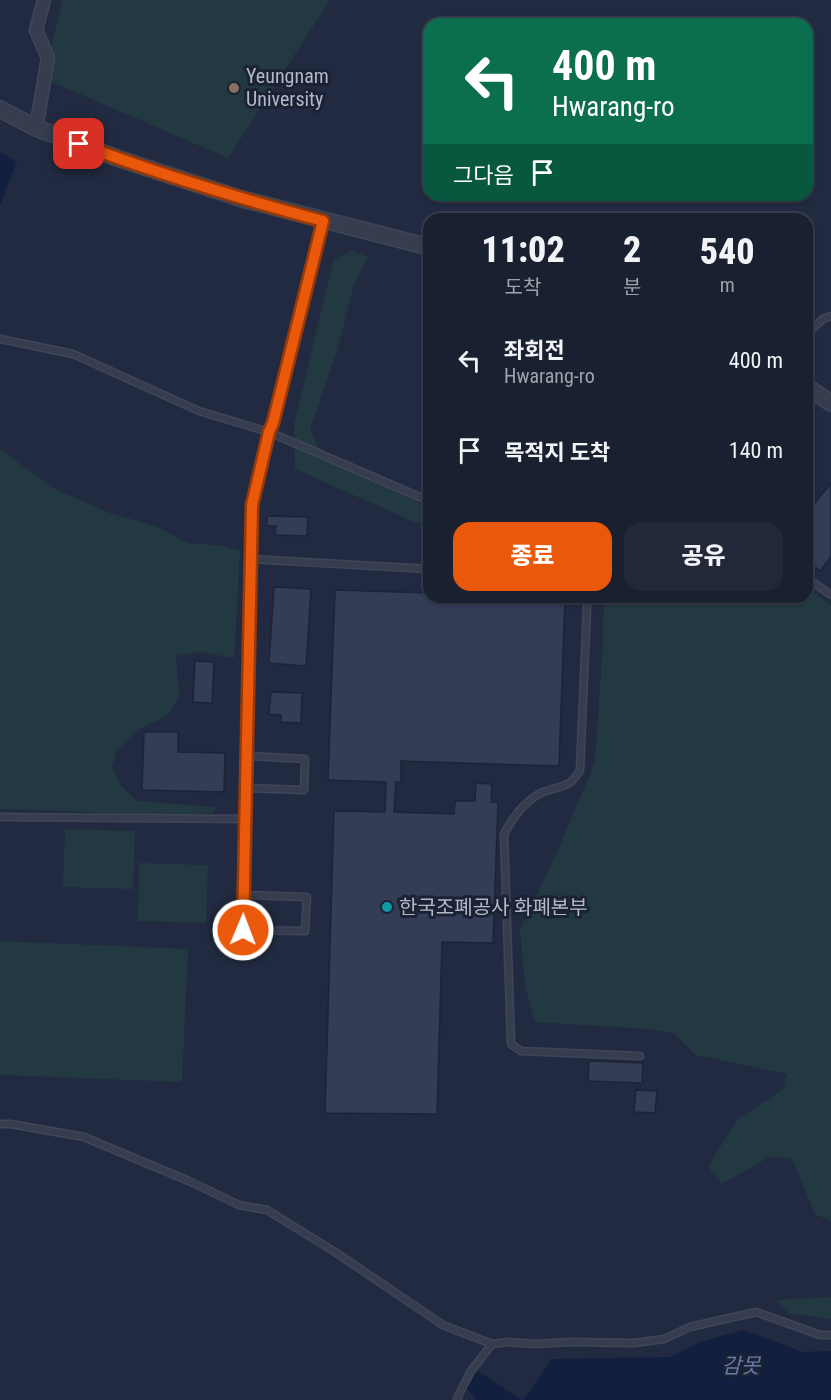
<!DOCTYPE html>
<html lang="ko">
<head>
<meta charset="utf-8">
<style>
  body { margin:0; font-family:"Roboto Condensed","Noto Sans KR",sans-serif; background:#222838; color:#f1f3f6; height:100vh; display:flex; flex-direction:column; font-size:22px; white-space:nowrap }
  * { box-sizing:border-box; margin:0 }
  p { font-size:20px; color:#9fa3ab }
  .icon { flex:none; width:33px; height:33px; fill:none; stroke:currentColor; stroke-width:2; stroke-linecap:round; stroke-linejoin:round }
  .map { position:relative; flex:1; overflow:hidden }
  .sheet { position:absolute; left:423px; top:213px; width:390px; height:390px; display:flex; flex-direction:column; background:#192030; border-radius:18px; box-shadow:0 2px 4px #0004,0 0 0 2px #373e4c }
  .sheet>* { flex:none }
  .top-card { position:absolute; left:423px; top:18px; width:390px; height:183px; border-radius:18px; box-shadow:0 2px 4px #0004,0 0 0 2px #373e4c; background:#0b6e4f; color:#fff; overflow:hidden }
  .pin { position:absolute; display:grid; place-items:center; width:51px; height:51px; color:#fff; margin:-26px; border-radius:12px; box-shadow:0 3px 9px #0006 }
  .me { position:absolute; width:66px; margin:-33px; rotate:1deg; stroke-linejoin:round; filter:drop-shadow(0 0 4px #0008) }
  .turn { display:flex; align-items:center; gap:21px; height:126px; padding:0 30px; font-size:27px }
  .turn .icon { width:78px; height:78px; stroke-width:2.5 }
  .turn b { display:block; font-size:42px; line-height:51px }
  .then { display:flex; align-items:center; height:57px; padding:0 30px; background:#0003; gap:12px; font-size:22px }
  .eta { display:flex; justify-content:space-evenly; align-items:center; height:102px; text-align:center }
  .eta b { font-size:36px; font-weight:800; line-height:42px }
  .cta { display:flex; gap:12px; margin-top:auto; padding:12px 30px }
  .cta a { flex:1; height:69px; border-radius:18px; background:#ea580c; color:#fff; font-size:24px; font-weight:800; line-height:69px; text-align:center }
  .cta a+a { background:#222838; color:#f1f3f6 }
  ul { padding:0; list-style:none }
  li { display:flex; align-items:center; gap:18px; height:90px; padding:0 30px }
  li div { flex:1 }
  li b { display:block; font-size:22px }
  li em { font-style:normal }
  .map>svg:first-child { display:block }
  .green { fill:#233941 }
  .water { fill:#131f3f }
  .building { fill:#333d56; stroke:#1d2436; stroke-width:1.5 }
  .lines { fill:none; stroke-linecap:round; stroke-linejoin:round }
  .service-casing { stroke:#3f4658; stroke-width:9 }
  .minor-casing { stroke:#3f4658; stroke-width:15 }
  .tertiary-casing { stroke:#3f4658; stroke-width:18 }
  .service { stroke:#363d4f; stroke-width:6 }
  .minor { stroke:#363d4f; stroke-width:12 }
  .tertiary { stroke:#363d4f; stroke-width:15 }
  .route-casing { stroke:#983908; stroke-width:15 }
  .route { stroke:#ea580c; stroke-width:10 }
  .education-dot { fill:#8d6e63; stroke:#1b2234; stroke-width:2 }
  .culture-dot { fill:#0f9aa8; stroke:#1b2234; stroke-width:2 }
  .labels { text-anchor:middle; dominant-baseline:central; stroke-width:6; stroke-linejoin:round; paint-order:stroke }
  .poi-label { font-size:20px; fill:#b2b8ca; stroke:#1b2234; text-anchor:start }
  .water-label { font-size:21px; font-style:italic; fill:#677bad; stroke:#1b2234 }
</style>
</head>
<body>
<div class="map">
<svg width="831" height="1400" viewBox="0 0 831 1400">
  <rect width="100%" height="100%" fill="#212a40"/>
  <g class="green">
    <polygon points="63,0 330,0 228,158 43,78"/>
    <polygon points="352,251 368,257 354,283 337,351 310,429 321,454 429,508 429,525 412,521 295,469 294,423 334,259"/>
    <path d="M0,449L55,489L107,512L157,527L188,543L224,546L240,551L234,658L200,652L176,656L179,696L168,715L139,729L116,751L112,767L121,786L137,801L216,807L213,813C142,817 71,810 0,809Z"/>
    <polygon points="807,588 831,605 831,1221 815,1214 792,1158 769,1157 722,1184 712,1173 709,1165 737,1120 783,1089 787,1074 696,1055 674,1033 648,1029 535,1022 525,986 520,930 558,850 595,762 603,642 604,597 807,597"/>
    <polygon points="65,829 135,831 133,889 63,887"/>
    <polygon points="139,863 208,865 206,923 138,921"/>
    <polygon points="0,941 188,949 182,1082 0,1075"/>
    <polygon points="831,1297 831,1319 788,1313 775,1300"/>
  </g>
  <g class="water">
    <polygon points="0,152 17,162 0,205"/>
    <polygon points="744,1330 803,1352 831,1351 831,1400 523,1400 552,1359 670,1357 703,1341"/>
    <polygon points="478,1371 521,1400 477,1400 466,1388"/>
  </g>
  <g class="building">
    <polygon points="831,483 831,557 820,571 807,561 807,513"/>
    <polygon points="267,516 308,517 307,536 275,535 276,526 267,526"/>
    <polygon points="274,587 311,589 306,666 269,663"/>
    <polygon points="335,590 429,593 429,597 565,597 559,766 401,761 401,782 396,782 394,812 454,814 455,801 475,801 476,783 492,784 491,802 498,802 493,943 442,942 437,1114 325,1113 334,811 385,812 386,782 328,780"/>
    <polygon points="195,661 214,662 212,703 193,702"/>
    <polygon points="271,692 302,693 301,723 281,722 281,715 269,714"/>
    <polygon points="144,732 178,732 178,752 225,753 224,792 142,790"/>
    <polygon points="589,1061 643,1063 642,1083 588,1081"/>
    <polygon points="636,1090 657,1091 655,1113 634,1112"/>
  </g>
  <g class="lines">
    <defs>
      <g id="service">
        <polyline points="807,333 823,319 831,316"/>
        <polyline points="0,339 73,354 199,411 269,432 429,501"/>
        <polyline points="251,559 429,569"/>
        <polyline points="807,578 831,595"/>
        <path d="M585,597L587,607L580,770C568,792 557,784 539,794C523,803 513,817 504,834L511,1044L521,1051L640,1056"/>
        <polyline points="246,788 304,790 305,759 247,756"/>
        <polyline points="0,817 246,819"/>
        <polyline points="244,895 307,897 305,931 243,930 251,522 252,505 269,432 323,221"/>
        <polyline points="0,1124 11,1124 84,1137 189,1181 239,1205 267,1210 335,1252 443,1325 492,1344"/>
        <polyline points="458,1400 457,1398 471,1371 492,1344 508,1342 535,1344 571,1342 634,1343 664,1339 690,1327 756,1312 820,1335 831,1335"/>
      </g>
      <polyline id="minor" points="36,128 48,58 36,30 44,0"/>
      <g id="tertiary">
        <polyline points="0,109 36,128 117,158 242,199 429,247"/>
        <polyline points="807,387 831,403"/>
      </g>
    </defs>
    <use href="#service" class="service-casing"/>
    <use href="#minor" class="minor-casing"/>
    <use href="#tertiary" class="tertiary-casing"/>
    <use href="#service" class="service"/>
    <use href="#minor" class="minor"/>
    <use href="#tertiary" class="tertiary"/>
  </g>
  <g class="lines">
    <defs>
      <path id="route" d="M79,144C159,174 241,199 323,221L273,423L269,432L252,505L243,930"/>
    </defs>
    <use href="#route" class="route-casing"/>
    <use href="#route" class="route"/>
  </g>
  <circle class="education-dot" cx="234" cy="88" r="6"/>
  <circle class="culture-dot" cx="387" cy="907" r="6"/>
  <g class="labels">
    <g class="poi-label">
      <text x="246" y="76">Yeungnam<tspan x="246" dy="23">University</tspan></text>
      <text x="399" y="907">한국조폐공사 화폐본부</text>
    </g>
    <g class="water-label">
      <text x="741" y="1366">감못</text>
    </g>
  </g>
</svg>
<div class="pin" style="left:79px;top:144px;background:#d93025"><svg class="icon" aria-label="arrive" viewBox="0 0 24 24"><path d="M6 21V4h12l-3 4 3 4H6"/></svg></div>
<svg class="me" style="left:243px;top:930px" viewBox="-20 -20 40 40"><circle r="17" fill="#ea580c" stroke="#fff" stroke-width="3"/><path d="M0-11L8 9 0 5-8 9z" fill="#fff"/></svg>
<div class="top-card">
<div class="turn"><svg class="icon" aria-label="left" viewBox="0 0 24 24"><path d="M17 20v-9H6M10 6l-5 5 5 5"/></svg><div><b>400 m</b>Hwarang-ro</div></div>
<div class="then">그다음<svg class="icon" aria-label="arrive" viewBox="0 0 24 24"><path d="M6 21V4h12l-3 4 3 4H6"/></svg></div>
</div>
<section class="sheet">
<div class="eta">
<div><b>11:02</b><p>도착</p></div>
<div><b>2</b><p>분</p></div>
<div><b>540</b><p>m</p></div>
</div>
<ul>
<li><svg class="icon" aria-label="left" viewBox="0 0 24 24"><path d="M17 20v-9H6M10 6l-5 5 5 5"/></svg><div><b>좌회전</b><p>Hwarang-ro</p></div><em>400 m</em></li>
<li><svg class="icon" aria-label="arrive" viewBox="0 0 24 24"><path d="M6 21V4h12l-3 4 3 4H6"/></svg><div><b>목적지 도착</b></div><em>140 m</em></li>
</ul>
<div class="cta"><a>종료</a><a>공유</a></div>
</section>
</div>
</body>
</html>
